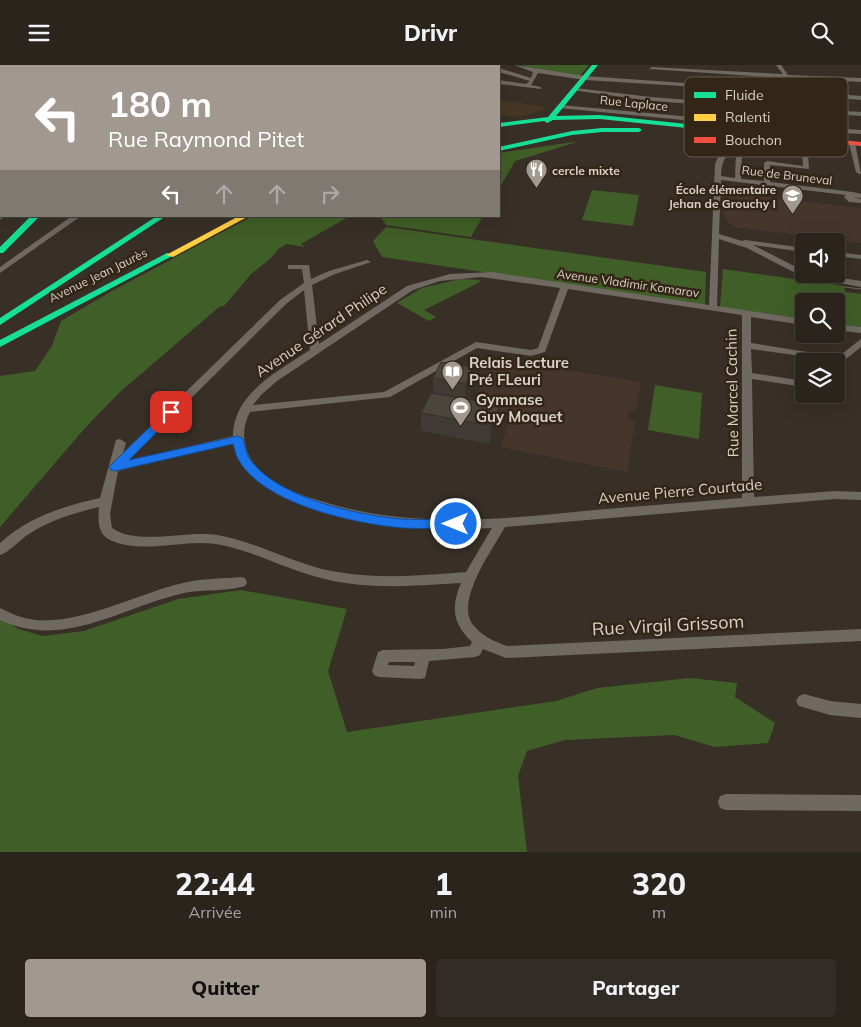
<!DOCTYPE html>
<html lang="fr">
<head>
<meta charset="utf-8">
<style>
  body { margin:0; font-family:Mulish,sans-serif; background:#322c26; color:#f1f3f6; height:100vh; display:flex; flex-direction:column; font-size:19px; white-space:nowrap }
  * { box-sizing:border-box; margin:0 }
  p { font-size:16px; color:#a5a4a4 }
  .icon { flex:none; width:28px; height:28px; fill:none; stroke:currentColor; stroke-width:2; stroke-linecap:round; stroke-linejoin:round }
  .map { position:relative; height:787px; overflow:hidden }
  .side { display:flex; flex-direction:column; background:#2a241d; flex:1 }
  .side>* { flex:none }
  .guide { position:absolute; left:0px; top:0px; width:500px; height:152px; box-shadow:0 5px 20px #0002,0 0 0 1px #46413b; background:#a1988f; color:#fff; overflow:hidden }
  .fabs { position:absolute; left:795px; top:168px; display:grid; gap:10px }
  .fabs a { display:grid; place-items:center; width:50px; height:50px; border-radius:5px; background:#2a241d; box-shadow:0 5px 20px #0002,0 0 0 1px #46413b; font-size:25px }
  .pin { position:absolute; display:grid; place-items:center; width:42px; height:42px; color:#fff; margin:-21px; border-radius:10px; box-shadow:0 2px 8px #0006 }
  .me { position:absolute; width:55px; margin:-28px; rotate:270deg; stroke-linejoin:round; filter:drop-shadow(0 0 4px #0008) }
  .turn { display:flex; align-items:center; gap:18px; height:105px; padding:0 25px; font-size:22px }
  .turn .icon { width:65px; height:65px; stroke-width:2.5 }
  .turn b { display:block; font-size:35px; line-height:42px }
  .lanes { display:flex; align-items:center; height:48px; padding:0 25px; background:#0003; justify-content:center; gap:25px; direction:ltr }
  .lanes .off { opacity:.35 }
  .eta { display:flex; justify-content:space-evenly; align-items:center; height:85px; text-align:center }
  .eta b { font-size:30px; font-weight:800; line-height:35px }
  .button { display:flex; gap:10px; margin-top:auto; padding:10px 25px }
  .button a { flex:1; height:58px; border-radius:5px; background:#a1988f; color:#111; font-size:20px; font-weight:800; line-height:58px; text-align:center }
  .button a+a { background:#322c26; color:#f1f3f6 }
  header { display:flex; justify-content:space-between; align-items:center; height:65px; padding:0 25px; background:#2a241d; font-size:22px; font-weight:800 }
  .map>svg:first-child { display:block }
  .built { fill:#473623 }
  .education { fill:#45352b }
  .green { fill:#405e27 }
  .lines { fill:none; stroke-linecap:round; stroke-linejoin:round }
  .street { fill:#6f6962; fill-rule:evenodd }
  .fast { fill:#16e098; fill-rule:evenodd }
  .slow { fill:#ffcf43; fill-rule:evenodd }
  .jam { fill:#f24e42; fill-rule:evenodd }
  .tram { stroke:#6e6761; stroke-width:1 }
  .rail { stroke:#6e6761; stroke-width:2; stroke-dasharray:5 2.5; stroke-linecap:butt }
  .wall { fill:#403b35 }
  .shaded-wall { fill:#34302b }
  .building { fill:#4b453e; stroke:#34302b }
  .route { fill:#1a73e8; stroke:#114b97 }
  .labels { text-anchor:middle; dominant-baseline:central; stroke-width:5; stroke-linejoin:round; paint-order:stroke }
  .far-street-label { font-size:12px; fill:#d9d0c7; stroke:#332617 }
  .far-poi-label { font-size:12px; font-weight:bold; fill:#d9d0c7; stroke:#332617; text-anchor:start }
  .street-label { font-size:15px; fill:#d9d0c7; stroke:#332617 }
  .poi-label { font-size:15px; font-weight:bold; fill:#d9d0c7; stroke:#332617; text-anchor:start }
  .near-street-label { font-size:18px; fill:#d9d0c7; stroke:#332617 }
  .key { fill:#332617; stroke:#65594c; stroke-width:1 }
  .key-label { font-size:14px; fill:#d9d0c7 }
</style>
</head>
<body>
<header><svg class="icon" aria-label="menu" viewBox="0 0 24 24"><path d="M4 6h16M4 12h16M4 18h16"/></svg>Drivr<svg class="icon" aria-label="search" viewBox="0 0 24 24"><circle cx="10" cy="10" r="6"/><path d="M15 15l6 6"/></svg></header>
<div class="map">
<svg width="861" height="787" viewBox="0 0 861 787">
  <rect width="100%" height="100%" fill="#383027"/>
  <g class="built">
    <polygon points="0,0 102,0 1,1 0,106"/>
    <polygon points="499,36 509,36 544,42 541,46 516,52 499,50"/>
  </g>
  <g class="education">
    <polygon points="723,127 861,143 861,178 734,162 728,157 723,147"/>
    <polygon points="492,292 641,317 636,346 629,345 628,354 635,356 627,407 501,382 511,349 472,342"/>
  </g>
  <g class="green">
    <polygon points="520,0 589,0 579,12 538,6"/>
    <polygon points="580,76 515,96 499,124 499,88"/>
    <polygon points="592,125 639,130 633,161 582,155"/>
    <polygon points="253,151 350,151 301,179 305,182 287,179 278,184 270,194 251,209 224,241 219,242 120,327 85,363 0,462 0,311 35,306 52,281 61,256 112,226"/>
    <polygon points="380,151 483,151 471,172 386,160"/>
    <polygon points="386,162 706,207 705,240 382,192 373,176"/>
    <polygon points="723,204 844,221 845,227 861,229 861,262 836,259 836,236 804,236 804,254 720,242"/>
    <polygon points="460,214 479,215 480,217 424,245 436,252 429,256 397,238 422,223"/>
    <polygon points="655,320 702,328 699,374 648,365"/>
    <polygon points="241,525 347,544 328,606 347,667 556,636 597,623 690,613 737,618 735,632 775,658 768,678 715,682 674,670 565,675 527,686 518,711 527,787 0,787 0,551 18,564 43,571 84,566 178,534"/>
  </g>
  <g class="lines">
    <g class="street">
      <polygon points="478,0 484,0 485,1 479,1"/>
      <path d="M514,0L585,11L728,21L726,19L729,17L735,23L744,39L792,42L769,12L649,4L652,2L783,9L776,0H781L788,10L861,13V17L791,13L802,26L861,31V35L804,30L816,44L861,47V51L818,48L831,63L861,65V69L761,63L758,61L759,60L824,63L812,47L745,42L749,62H753L761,70L758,76C737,87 722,82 721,111L735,113L736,87L744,83L755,86L752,88H742L741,114L764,116V98L767,96L803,101L801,75L804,73L807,75L809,104L770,100V117L853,127L861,129V133L853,132L861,134V138L849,137L844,132L846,130L721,115L719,169L742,176L745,175L804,183V187L753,180L804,206V209H817L861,216V222L801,211L747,183L719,174L717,241L804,254V260L751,252V278L838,292L861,274V282L836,302V296L751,284L752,308L804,316V322L752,314L754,432L835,426L861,427V435L835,434L505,462C493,484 453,538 474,561C483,572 494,576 507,581L861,564V576L506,593L483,584L480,590L475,592L429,596L425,613L420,614L379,612L374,610L372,606L378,587L383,585L443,584L470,581L472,577C452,558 451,542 461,518C415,521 366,525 321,513C285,504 252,485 216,479C182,474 143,490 110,475C97,469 98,454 99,442C74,448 50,455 29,469C19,475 10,487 0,490V478C28,452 64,441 100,433L116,375L120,374L126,378L123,388L280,235L304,218L302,204H288V200H309L311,214L329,206L367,195L371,197L335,209L312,220L319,279L407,221L450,209L492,207L709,240L715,99L718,92L729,82L721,75L700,69L703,67C715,69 727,71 734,81L753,74L755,70L750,65V72L745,71L739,42L651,36L572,25L575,23L651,32L738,39L730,24L585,15L538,8L531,20L541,22V24L499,19V15L526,19L530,16L499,7V3L531,13L533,7ZM774,12L785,13L809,44L798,43ZM481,212L560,223L538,283L531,285L476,277L384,327L253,340L261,330L277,316L413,225L440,216ZM568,224L742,250V433C697,437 651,440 606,444C511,453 414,466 321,436C299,430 277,421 260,406C244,390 239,367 250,347L390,332L477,283L531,291L545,287ZM304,225L310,285C280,305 233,328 233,371L128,396L286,239ZM234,378C255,460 424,466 492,463L466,507C419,511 368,515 322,504C286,495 253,476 217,470C187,465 136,481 112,463L110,449L118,406ZM389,597H415L414,601L388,600Z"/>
      <polygon points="561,40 735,56 738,58 735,60 559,43"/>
      <polygon points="852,76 855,78 861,109 859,109 856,107 849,78"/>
      <polygon points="72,151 81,151 0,208 0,202"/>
      <polygon points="836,187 861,190 861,194 836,191"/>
      <polygon points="836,259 861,262 861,268 836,265"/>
      <path d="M240,512L245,513L247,517L245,521C226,527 204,524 184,528C121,542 65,585 0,555V543C7,546 14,550 21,552C68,567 137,528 183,518C202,513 221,514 240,512Z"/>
      <polygon points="804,629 830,636 861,639 861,653 830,650 799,641 796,636 799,631"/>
      <polygon points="726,729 861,730 861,746 726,745 720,743 718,737 720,731"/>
    </g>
    <g class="fast">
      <polygon points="592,0 598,0 556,51 600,50 773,68 776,70 773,72 600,54 553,55 547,58 544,56 499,62 499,58 548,52"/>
      <polygon points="602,63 639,63 642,65 639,67 602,67 572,70 499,86 499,82 572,66"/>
      <polygon points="31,151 40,151 3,188 0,188 0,182"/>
      <polygon points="157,151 166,151 0,260 0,253"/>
      <polygon points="167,188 174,190 0,282 0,275"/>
    </g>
    <polygon class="slow" points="239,151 249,151 173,192 166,190"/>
    <polygon class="jam" points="773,68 861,77 861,81 771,71 771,69"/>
    <polyline class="tram" points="844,222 861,224"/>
    <g class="rail">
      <polyline points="22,1 25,0"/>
      <polyline points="249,1 251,0"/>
      <polyline points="0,154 4,151"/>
    </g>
  </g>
  <polygon class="wall" points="473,302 472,320 466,334 498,358 490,379 421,366 421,348 433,328 433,313"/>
  <g class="shaded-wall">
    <polygon points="473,302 472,320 465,336 466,319"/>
    <polygon points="500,340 498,358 490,379 491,361"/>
  </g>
  <g class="building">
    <polygon points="441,297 473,302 466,319 433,313"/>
    <polygon points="431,328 500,340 491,361 421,348"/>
  </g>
  <path class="route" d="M171,344L176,347L175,349L129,395L238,371L243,374C245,380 246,388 249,393C276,433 357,450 402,454C420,455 438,454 456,455L461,456L462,459L461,462L456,464C438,463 420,464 403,463C355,459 262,439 238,394C235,389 235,384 233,379L115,406L111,405L109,402L111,400L167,345Z"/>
  <defs>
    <symbol id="restaurant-pin" viewBox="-11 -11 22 30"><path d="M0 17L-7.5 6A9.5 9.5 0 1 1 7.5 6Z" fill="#a1988f" stroke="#332617"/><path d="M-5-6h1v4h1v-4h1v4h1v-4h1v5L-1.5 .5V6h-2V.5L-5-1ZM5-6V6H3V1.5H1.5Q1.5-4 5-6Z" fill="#fff"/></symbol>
    <symbol id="school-pin" viewBox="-11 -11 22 30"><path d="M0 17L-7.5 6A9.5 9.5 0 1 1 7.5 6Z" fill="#a1988f" stroke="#332617"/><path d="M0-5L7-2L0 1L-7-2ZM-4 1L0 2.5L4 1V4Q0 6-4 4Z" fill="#fff"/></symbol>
    <symbol id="library-pin" viewBox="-11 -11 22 30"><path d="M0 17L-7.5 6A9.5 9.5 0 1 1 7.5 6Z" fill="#a1988f" stroke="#332617"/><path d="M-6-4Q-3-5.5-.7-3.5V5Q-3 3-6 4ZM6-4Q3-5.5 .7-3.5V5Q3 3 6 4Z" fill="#fff"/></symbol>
    <symbol id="stadium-pin" viewBox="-11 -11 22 30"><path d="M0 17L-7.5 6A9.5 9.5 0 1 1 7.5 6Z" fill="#a1988f" stroke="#332617"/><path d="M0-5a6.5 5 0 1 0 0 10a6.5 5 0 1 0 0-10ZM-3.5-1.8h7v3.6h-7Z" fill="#fff"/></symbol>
  </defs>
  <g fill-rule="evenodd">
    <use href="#restaurant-pin" x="524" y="92" width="25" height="34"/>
    <use href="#school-pin" x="780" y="118" width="25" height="34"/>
    <use href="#library-pin" x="440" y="294" width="25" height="34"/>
    <use href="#stadium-pin" x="448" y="330" width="25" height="34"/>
  </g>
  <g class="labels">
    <g class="far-street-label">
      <text transform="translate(634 38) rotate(6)">Rue Laplace</text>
      <text transform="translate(787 110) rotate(7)">Rue de Bruneval</text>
      <text transform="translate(98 210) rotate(-26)">Avenue Jean Jaurès</text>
      <text transform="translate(628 218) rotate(8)">Avenue Vladimir Komarov</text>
    </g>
    <g class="far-poi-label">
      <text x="552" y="105">cercle mixte</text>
      <text x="776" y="124" text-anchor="end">École élémentaire<tspan x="776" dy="14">Jehan de Grouchy I</tspan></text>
    </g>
    <g class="street-label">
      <text transform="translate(321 265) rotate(-34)">Avenue Gérard Philipe</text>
      <text transform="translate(732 328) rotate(-91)">Rue Marcel Cachin</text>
      <text transform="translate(680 426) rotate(-5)">Avenue Pierre Courtade</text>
    </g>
    <g class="poi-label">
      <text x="469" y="297">Relais Lecture<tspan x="469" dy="17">Pré FLeuri</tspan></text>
      <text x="476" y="334">Gymnase<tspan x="476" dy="17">Guy Moquet</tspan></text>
    </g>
    <g class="near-street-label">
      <text transform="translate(668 560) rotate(-3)">Rue Virgil Grissom</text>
    </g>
  </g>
  <rect x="684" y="12" width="164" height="80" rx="8" class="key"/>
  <rect x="694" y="27" width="22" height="6" fill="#16e098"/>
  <rect x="694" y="49" width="22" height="7" fill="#ffcf43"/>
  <rect x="694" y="72" width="22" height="6" fill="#f24e42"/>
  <g class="key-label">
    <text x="725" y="35">Fluide</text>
    <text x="725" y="57">Ralenti</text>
    <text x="725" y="80">Bouchon</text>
  </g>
</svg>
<div class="fabs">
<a><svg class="icon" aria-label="sound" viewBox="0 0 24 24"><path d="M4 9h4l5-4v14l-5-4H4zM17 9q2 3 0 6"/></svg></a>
<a><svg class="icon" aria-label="search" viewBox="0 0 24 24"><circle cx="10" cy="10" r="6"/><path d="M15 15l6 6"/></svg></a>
<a><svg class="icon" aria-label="layers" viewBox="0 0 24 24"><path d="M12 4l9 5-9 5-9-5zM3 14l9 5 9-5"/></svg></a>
</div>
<div class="pin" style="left:171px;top:347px;background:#d93025"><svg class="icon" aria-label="arrive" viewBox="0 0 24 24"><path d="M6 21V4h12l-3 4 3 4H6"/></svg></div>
<svg class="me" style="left:456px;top:459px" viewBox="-20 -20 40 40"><circle r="17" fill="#1a73e8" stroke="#fff" stroke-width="3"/><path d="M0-11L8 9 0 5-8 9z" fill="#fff"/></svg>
<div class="guide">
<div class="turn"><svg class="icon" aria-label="left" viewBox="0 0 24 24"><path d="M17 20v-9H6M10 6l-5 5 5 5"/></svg><div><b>180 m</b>Rue Raymond Pitet</div></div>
<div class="lanes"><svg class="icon" aria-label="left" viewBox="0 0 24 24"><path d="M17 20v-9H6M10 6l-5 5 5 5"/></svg><svg class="icon off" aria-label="ahead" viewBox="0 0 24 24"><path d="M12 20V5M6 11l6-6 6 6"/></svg><svg class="icon off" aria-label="ahead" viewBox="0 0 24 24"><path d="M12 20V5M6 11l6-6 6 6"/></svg><svg class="icon off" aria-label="right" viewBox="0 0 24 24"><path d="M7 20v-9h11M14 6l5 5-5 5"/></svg></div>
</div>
</div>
<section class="side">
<div class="eta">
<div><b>22:44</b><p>Arrivée</p></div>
<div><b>1</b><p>min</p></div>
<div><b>320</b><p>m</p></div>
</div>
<div class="button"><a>Quitter</a><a>Partager</a></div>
</section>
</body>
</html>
